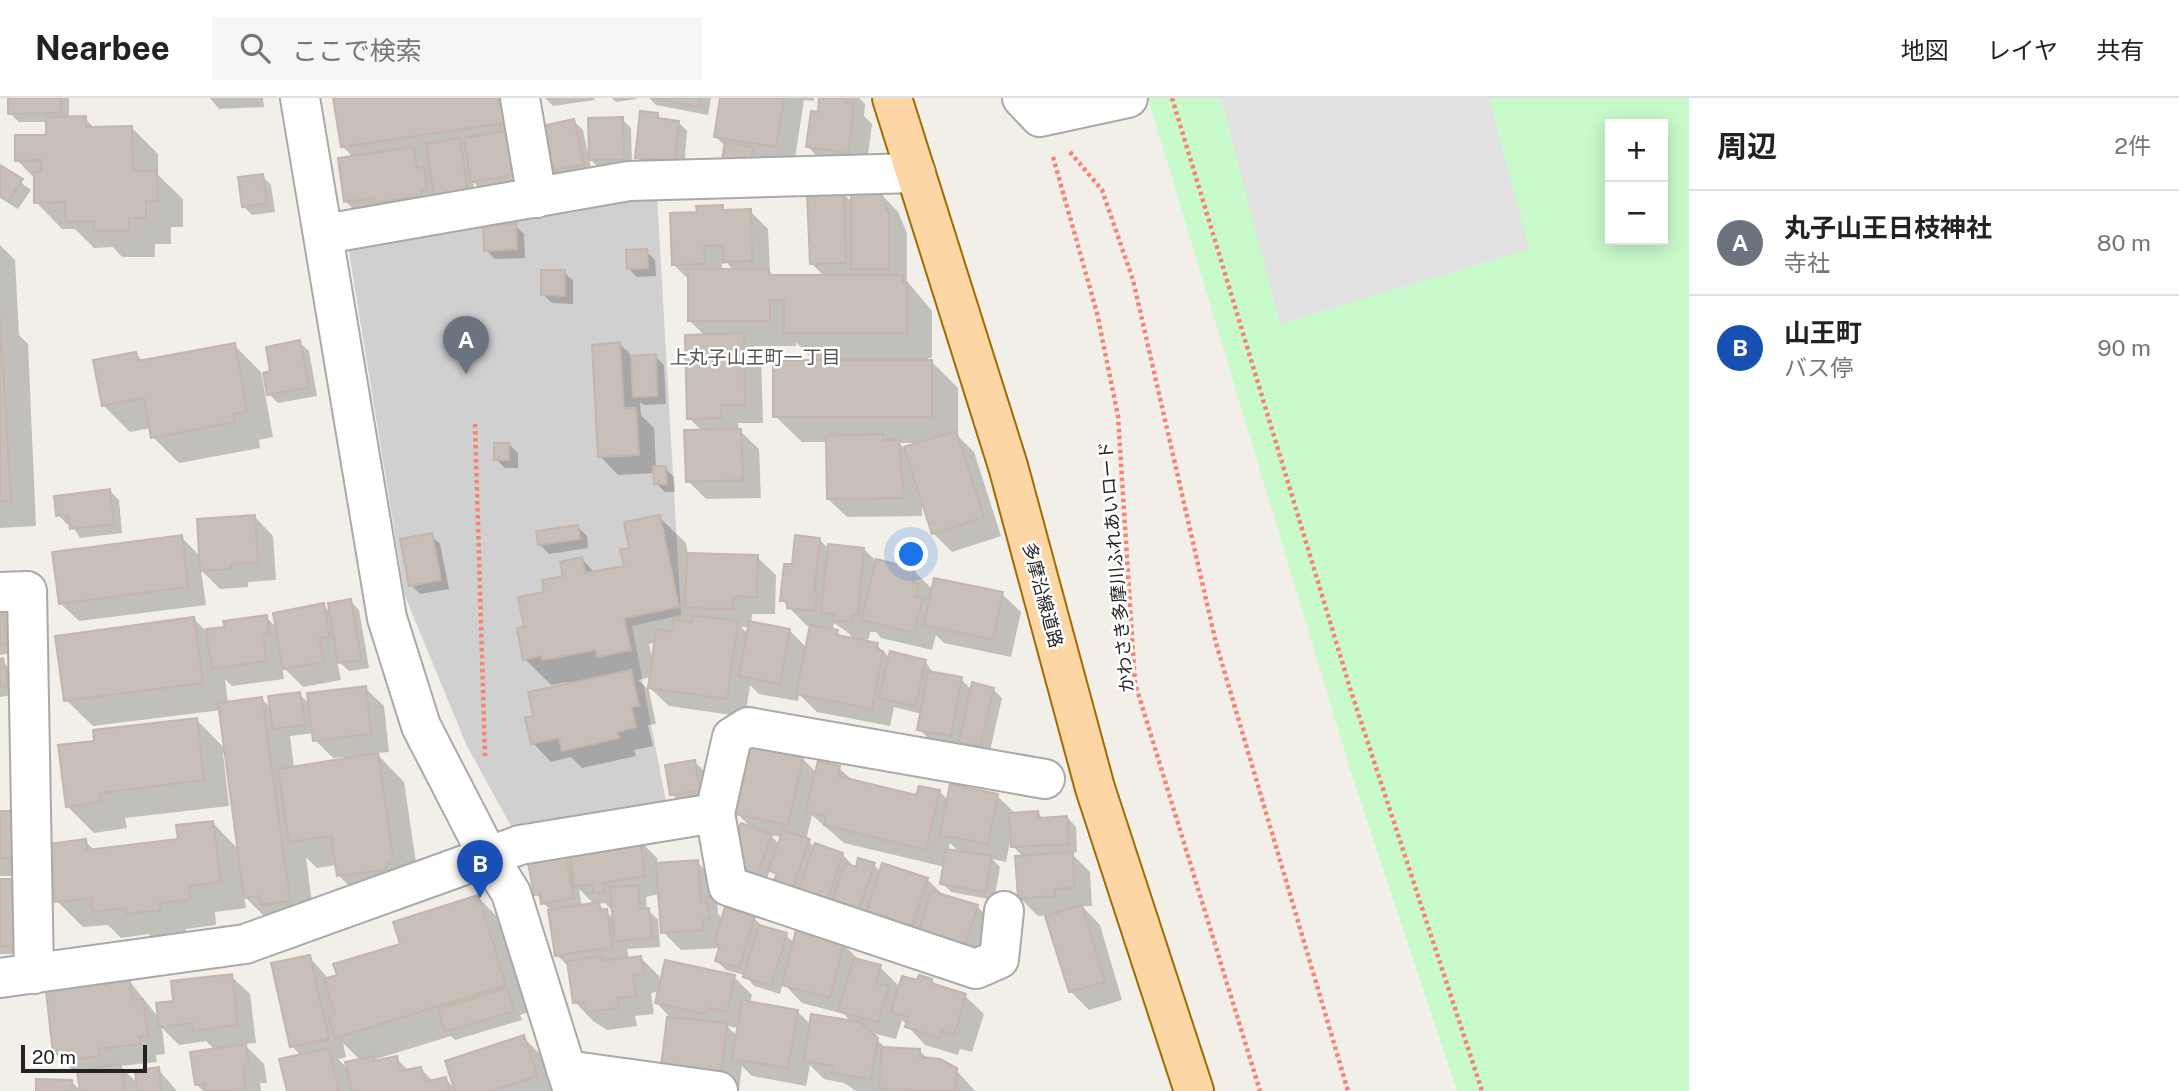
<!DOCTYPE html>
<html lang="ja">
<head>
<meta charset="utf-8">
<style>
	:root { --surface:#fff; --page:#f6f6f6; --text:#222; --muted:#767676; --line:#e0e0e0; --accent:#d40000 }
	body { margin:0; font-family:"Public Sans","Noto Sans JP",sans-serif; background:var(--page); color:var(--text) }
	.controls { position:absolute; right:21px; top:21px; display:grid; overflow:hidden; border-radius:0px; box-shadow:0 4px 18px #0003 }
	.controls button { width:63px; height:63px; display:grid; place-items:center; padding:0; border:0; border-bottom:2px solid var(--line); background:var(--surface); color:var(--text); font:35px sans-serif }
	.scale { position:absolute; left:21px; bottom:18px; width:126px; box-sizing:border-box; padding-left:7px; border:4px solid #222; border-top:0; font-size:19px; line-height:24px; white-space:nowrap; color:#222; -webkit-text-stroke:5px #fff; paint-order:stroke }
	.you { position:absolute; left:912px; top:457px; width:24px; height:24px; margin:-18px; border:5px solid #fff; border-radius:50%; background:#1a73e8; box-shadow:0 0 0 10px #1a73e833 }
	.badge { display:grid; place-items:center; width:46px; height:46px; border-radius:50%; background:var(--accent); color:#fff; font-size:23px; font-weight:700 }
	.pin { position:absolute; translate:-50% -58px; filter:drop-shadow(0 2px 4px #0008) }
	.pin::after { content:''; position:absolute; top:37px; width:24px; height:21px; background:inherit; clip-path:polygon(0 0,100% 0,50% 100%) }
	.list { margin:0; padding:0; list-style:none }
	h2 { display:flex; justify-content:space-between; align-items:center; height:91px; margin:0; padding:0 28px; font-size:30px }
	h2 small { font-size:23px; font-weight:400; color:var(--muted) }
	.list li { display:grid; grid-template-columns:46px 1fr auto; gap:21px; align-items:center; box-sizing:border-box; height:105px; padding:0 28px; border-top:2px solid var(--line) }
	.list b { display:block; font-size:26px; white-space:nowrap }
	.list p { margin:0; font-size:23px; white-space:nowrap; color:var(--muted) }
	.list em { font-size:23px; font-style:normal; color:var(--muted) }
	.icon { flex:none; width:38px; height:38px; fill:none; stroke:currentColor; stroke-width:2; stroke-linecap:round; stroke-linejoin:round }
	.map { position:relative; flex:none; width:1689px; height:993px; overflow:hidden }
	header { display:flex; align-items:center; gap:42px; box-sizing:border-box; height:98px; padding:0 35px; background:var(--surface); border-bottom:2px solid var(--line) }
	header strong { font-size:33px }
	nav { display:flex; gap:38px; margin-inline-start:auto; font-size:24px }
	.search { width:490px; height:63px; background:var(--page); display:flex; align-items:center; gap:18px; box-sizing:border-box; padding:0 24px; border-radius:0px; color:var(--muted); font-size:26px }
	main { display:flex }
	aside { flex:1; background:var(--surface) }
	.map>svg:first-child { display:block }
	.religious { fill:#d0d0d0 }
	.park { fill:#c8facc; fill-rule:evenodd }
	.parking { fill:#e2e2e2 }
	.shadow { fill:#0003; fill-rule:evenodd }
	.building { fill:#c7bfb8; stroke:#c4b6ab; stroke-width:2 }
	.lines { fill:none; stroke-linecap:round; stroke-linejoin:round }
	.minor-casing { stroke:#a9a9a9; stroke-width:42 }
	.major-casing { stroke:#a06b00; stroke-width:42 }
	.path { stroke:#fa8072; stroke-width:4.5; stroke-dasharray:3.5 3.5; stroke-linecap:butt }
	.minor { stroke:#fff; stroke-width:38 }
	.major { stroke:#fcd6a4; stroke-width:38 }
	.labels { text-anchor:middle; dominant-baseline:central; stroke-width:5; stroke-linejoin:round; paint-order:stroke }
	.street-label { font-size:18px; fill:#222; stroke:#fff }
	.neighbourhood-label { font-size:19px; fill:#555; stroke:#fff }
</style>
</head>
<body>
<header>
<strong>Nearbee</strong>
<div class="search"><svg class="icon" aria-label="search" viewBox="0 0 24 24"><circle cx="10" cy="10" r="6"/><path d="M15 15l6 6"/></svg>ここで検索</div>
<nav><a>地図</a><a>レイヤ</a><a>共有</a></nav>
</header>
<main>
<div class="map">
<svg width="1689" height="993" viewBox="0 0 1689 993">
	<rect width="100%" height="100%" fill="#f2efe9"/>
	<path class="religious" d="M657,97L681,517L632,528L667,709L517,739L466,646L405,498L347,142Z"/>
	<path class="park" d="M1148,0H1689V993H1457L1350,671ZM1610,26H1663V142H1610Z"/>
	<path class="parking" d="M1221,0H1489L1529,151L1280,226Z"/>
	<path class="shadow" d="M9,0H69V20H85L95,31L132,30L158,56V77L183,101V129H171V146H155V159H122L113,149L94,150L75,131H62L36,104L35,81L17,62L48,39L47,24H19L10,15Z
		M210,0H263L264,9L219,11Z
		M335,0H519L521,86L482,92L473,84L476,105L364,122L346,104L354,60L342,48Z
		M545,0H594L595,2L553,8Z
		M612,0H636V1L616,4Z
		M649,0H711L708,17L656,7Z
		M722,0H814V3L804,2L794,67L759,73L726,49L716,39Z
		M821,0H859L865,6L864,18L872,26L866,72L826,67L808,49Z
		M657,17L663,23L678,24L687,33L684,71L646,68L637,59Z
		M622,21L631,30L632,70L600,71L589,60L592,75L557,82L547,73L574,23L583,32L589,60Z
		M0,69L31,92L18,111L0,100Z
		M262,78L271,87L275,114L252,117L243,108Z
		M880,95L898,114L907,135V183L932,213V260H928L958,290V338L974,354L1001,438L952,454L933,435L922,399V418L847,419L828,401L827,344H802L775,318L815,264L796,244V248H754L761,256L763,325H738L739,332L759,351L761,400L706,401L688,383L702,333L689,320L705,238L689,222V182L674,167L699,115L722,109L727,114L750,113L768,131L770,174L774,178H824L811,165L844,96L853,105ZM727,165L734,173H722V166ZM899,345H922L905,351Z
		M515,127L524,136L525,160L495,161L486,152Z
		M0,147L15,162L19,237L28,246L36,428L0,430Z
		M646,153L655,162L656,178L637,179L628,170Z
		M564,174L573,183V206L552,205L543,196Z
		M299,244L309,253L317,298L278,305L269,296L272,275Z
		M620,246L633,259L655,258L664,267L666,306L644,307L640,304L641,317L654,330L656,370H665L674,379L675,394H665L656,385L655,375L618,377L600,358Z
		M234,247L261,274L273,339L259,342L260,350L179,365L153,339L151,330L130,334L103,307L136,256L144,264Z
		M509,346L518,355V370H505L496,361Z
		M110,393L119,402L122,435L80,440L71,426H67L58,417Z
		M255,419L273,438L276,482L248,484V489L220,491L201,472L206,507L79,523L60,505L181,439L201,459Z
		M659,419L686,445L688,457L757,459L776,477L775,516H752L751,525L789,532L807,550L812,528H807L782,502L793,468L819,441L829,451H864L876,463L914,473L933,492L1002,496L1021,514L1011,559L944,545L936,537L932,552L881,540L876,534H870L869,541L857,543L877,547L890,560L925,563L934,576L961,581L972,592L993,591L1002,600L989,657L937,649L919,631L922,616L894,609L890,628L817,614L799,596L798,603L759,596L750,587L745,619L669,608L650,590L651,579L638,582L649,592L656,626L648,627L653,648L634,652L636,658L582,670L571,659L551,664L533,645L535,619L569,587L566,584L551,587L525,561L526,530L546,496L582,461L595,475L626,469L631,451ZM834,525L846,533L856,543L844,540L833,533ZM741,529H750L748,536ZM656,544L653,564L649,546Z
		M578,429L587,438L588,450L549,456L540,447Z
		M431,437L440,446L449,491L420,496L411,487Z
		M350,503L359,512L369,570L349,573L337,562L341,582L303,589L282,568L284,581L232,588L225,581L228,605L262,601L272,611L299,596L311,607L365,590L384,608L389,654L376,655L404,684L419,785L365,803L338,777L337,767L317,770L306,759L315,829L272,826L244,798L246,810L215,814L216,827L186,831V838L154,842L149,836L121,840L108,827L83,829L57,803L85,743L95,753L180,742L212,724L239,752L227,655H223L229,708L125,720L127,730L94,735L67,708L96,644L196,621L226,652L221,612L93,628L66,602L194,521L209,536L266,519L277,530L323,507L332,515ZM314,635L315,642L333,660L345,659V662L294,670L290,638Z
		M0,506L8,514L16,554L0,557Z
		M0,562L11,571L16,596L0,599Z
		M802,660L817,675L839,670L853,683L918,699L920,690L940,694L949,703L997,698L1016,716L1038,715L1043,721L1067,719L1076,729L1077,754L1071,755L1090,774L1092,808H1082L1100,827L1122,902L1089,912L1070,893L1047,817L1038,818L1019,799L1023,759L1013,748L1011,738L1006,764L992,761L1000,769L994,802L951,794L942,785L945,769L844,745L812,717L806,742L815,749L842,756L851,765L850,769L857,771L874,767L881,774L927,781L944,798L977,808L995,827L982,867L887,831L870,814L868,819L809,803L770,772L764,789L749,783L752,731L737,715ZM770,737L782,739L779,746ZM950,745L960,755L948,753Z
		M695,664L704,673L708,700L681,706L672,696Z
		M0,715L31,778H0Z
		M639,742L657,760L658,767L697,764L716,782L718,816L723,821L754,820L764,830L786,837L795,846H843L860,863L880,869L900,889L932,882L938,889L965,898L984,916L972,954L960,951L958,957L925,947L902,922L896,941L868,934L887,951L920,953L928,961L956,972L975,993H856L844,985L824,981L810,967L806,988L752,978L742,968L739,993H735L657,905L660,893L651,895L654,916L635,918L637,928L607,932L593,923L575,904L570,870L557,857L550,812L536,796L565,754L572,761ZM579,791L595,807L582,809ZM660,796L663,834L681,852L721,850L717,863L726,872L745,877L754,888L780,896L783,885L802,905L844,916L852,925L811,927L797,913L750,905L752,897L734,879L660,889L659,878L640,859L629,861L627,851L660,849L658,821L647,812L646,799ZM605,805L613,813L614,821L598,806ZM727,928L739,930L737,938Z
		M0,783L23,856H0Z
		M478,799L504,826L531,913L520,917L522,922L455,942L451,938L373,962L374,965L396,960L409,973L421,971L434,984L446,981L456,992L523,939L542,958L553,993H288L301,958L292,948L309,859L329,881L402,847ZM343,945L360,962L349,972L338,961L346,959Z
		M231,878L250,896L256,945L244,946L264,966L267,985H260L261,993H203L196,986L215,952L206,943L179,947L162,930L165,956L156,957L157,964L120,968L138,986L158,971L177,993H82L79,973H73L55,955L130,884L159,920L175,905Z
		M71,983L81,993H38Z"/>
	<path class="building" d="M8,0H61V15L8,16Z
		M333,0H500L504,25L341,49Z
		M652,0H701L699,9Z
		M720,0H784L776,49L714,39Z
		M819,0H846L845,4L854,6L848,55L806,49L811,13L818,14Z
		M640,13L658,15V20L679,23L675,63L635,60Z
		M86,18V29L132,28L133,73H157L158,103H146V120H129V133H94V123L66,124L65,104L34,105V74H41V62L15,63V37H46V19Z
		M623,19L624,62H589L588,20Z
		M574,21L584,66L546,74L537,29Z
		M506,33L513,77L471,84L464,40Z
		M460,40L468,97L435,102L426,46Z
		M725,44L753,49L751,65L722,61Z
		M414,49L417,70L424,69L427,92L421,93L422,98L374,105V100L344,104L338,60Z
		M0,67L23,81L8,103L0,98Z
		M263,76L267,105L242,109L238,79Z
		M851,93H880L889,116V171H851Z
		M844,94L846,165L810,166L807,95Z
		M723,107V112L751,111L752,163L723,164V147L704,148L705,166L672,167L670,115L697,114L696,108Z
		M516,125L517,151L484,153L483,128Z
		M647,151L648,170L627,171L626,152Z
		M688,171H769V177H903V185H907V235H784V202H770V223H688Z
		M541,172H565V198L541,197Z
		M0,218L11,403H0Z
		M744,235L745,307H721V320L687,321L685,237Z
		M300,242L309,289L267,297L263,275L270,273L266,249Z
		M620,244L624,310H636L639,357L598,359L592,247Z
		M235,245L247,313L233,316L235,324L151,340L144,300L102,308L93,262L136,254L138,263Z
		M656,256L657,298L633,299L631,258Z
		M773,262H932V319H773Z
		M741,331L743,382L686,384L684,332Z
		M956,333L984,419L932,436L904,349Z
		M883,336V342H899L904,400L827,401L826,338Z
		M494,345H509V362H494Z
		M653,368H666L667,386H654Z
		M110,391L114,426L70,431L68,417L56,418L54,398Z
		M255,417L258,464L230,466L231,471L200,473L197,421Z
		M660,417L679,509L624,520L631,552L597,559L596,552L542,562L541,558L523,562L517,530L524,529L518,499L544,494L542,482L563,478L560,464L582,459L585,475L624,468L620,451L629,450L624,424Z
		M578,427L580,441L538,447L536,433Z
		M432,435L441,482L409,488L400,441Z
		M182,437L188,489L59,506L52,454Z
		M795,437L820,440L814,494H818L815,513L787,510V503H780L784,466H792Z
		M828,446L864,450L858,517H852L851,524L833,522L834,516L821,515Z
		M687,455L758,457L757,499L734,498L733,511L685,510Z
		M876,461L915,471L912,485L919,486L915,499L923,500L914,535L861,522Z
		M934,480L1003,494L993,542L924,527Z
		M351,501L361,562L338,565L328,505Z
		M324,505L330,539L319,541L324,564L283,571L273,515Z
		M0,507L8,545L0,547Z
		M267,517L269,536H263L266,563L212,571L206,531L225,529L223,523Z
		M693,517L738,523L727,601L648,590L656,531L672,534L673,522L692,524Z
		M194,519L203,585L64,603L55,538Z
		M749,523L790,531L780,586L739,578Z
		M810,527L838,532L837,537L878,545L876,552L883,553L872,611L796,596Z
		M890,553L926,562L915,608L879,600Z
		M3,560L8,587L0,589V561Z
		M631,572L639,608L631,609L636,629L617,634L619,640L562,653L559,640L531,646L525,619L533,618L528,594Z
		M928,573L962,579L951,638L917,632Z
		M972,584L994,590L980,649L959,644Z
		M366,588L371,636L313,643L307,595Z
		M300,594L305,627L273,631L268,598Z
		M262,599L290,803L261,807L260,798L244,800L218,605Z
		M197,620L204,682L100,695L101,704L66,709L58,647L94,643L93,632Z
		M750,647L803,659L788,727L735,716Z
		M378,655L393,758L385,772L337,778L331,738L289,744L278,671Z
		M695,662L700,692L670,697L665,667Z
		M818,663L840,668L838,678L916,697L919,688L940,692L926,752L824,727L826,718L805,713Z
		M950,686L998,696L988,746L940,737Z
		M0,713H12L13,760H0Z
		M1038,713L1039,720L1067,718L1069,746L1011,749L1009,715Z
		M213,723L221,784L189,788L190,801L160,805V812L126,816V810L93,814L91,800L55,804L48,746L86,741L87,752L178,741L176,727Z
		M741,725L772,737L755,781L738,774L732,747Z
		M783,732L810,741L792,791L773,784L777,776L768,772Z
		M640,740L645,778L603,785L604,794L593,795L592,786L574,789L569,751Z
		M815,745L843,755L827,804L798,794Z
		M946,751L992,758L985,794L940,786Z
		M565,752L574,800L541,806L540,796L534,797L527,759Z
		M1073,754L1074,790L1054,791L1055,798L1018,800L1015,758Z
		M858,760L875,765L859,811L832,802L845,765L856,769Z
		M698,762L701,804H708L709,821L703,822V832L661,835L656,765Z
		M882,765L928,780L912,828L867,813Z
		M0,781H14L15,848H0Z
		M638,787L640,811L649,810L652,840L614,843L610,789Z
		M931,793L978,807L964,850L918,836Z
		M478,797L506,887L335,940L329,919L335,917L324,881L337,877L333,866L400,846L393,824Z
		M599,804L600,812L607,811L612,849L555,858L548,812Z
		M1082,807L1105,884L1069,894L1045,818Z
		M725,809L755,818L739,870L715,863L720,847L714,846Z
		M759,827L787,835L771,888L743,879Z
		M796,832L844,844L830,900L782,887Z
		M310,857L329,941L290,949L271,865Z
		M601,858L602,863L641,858L644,875L633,877L636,898L617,900L619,910L586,914L585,904L573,905L567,863Z
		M854,860L881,867L876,885L889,888L878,924L838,913Z
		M665,862L735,877L727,914L707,910L705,916L655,905Z
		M232,876L238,927L193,933L192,925L159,929L156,905L173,903L171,883Z
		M919,877L932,881L931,885L966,896L954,937L942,933L940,940L905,929L908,919L891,914L902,878L917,882Z
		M130,882L132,902L143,901L148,938L139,939L140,946L98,951L99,958L72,962L71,954L53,956L46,893Z
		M507,890L514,913L445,934L438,911Z
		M742,902L798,912L788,970L732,961Z
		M811,916L860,924L878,940L871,981L832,975L833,968L804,963Z
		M667,919L727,925L721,976L661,969Z
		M524,937L537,978L491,993H455L445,963Z
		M246,946L249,967L243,968L246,991L206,993L205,986L195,987L190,954Z
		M882,949L920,951V959L940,961L957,970L955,993L879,991Z
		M329,950L339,993H287L279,961Z
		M374,958V963L397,958L400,973L421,969L425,984L446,979L449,993H352L345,964Z
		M120,966L125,993H80L77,973Z
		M159,969L161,993H137L135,972Z
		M36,981L72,982V993H36Z"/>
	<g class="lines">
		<defs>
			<path id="minor" d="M300,0L387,520L421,628L488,758L511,795L573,993
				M520,0L537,100
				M1022,0L1040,19L1128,0
				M325,136L629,83L916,75
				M0,494L27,493L34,876
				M1004,813L999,861L976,871L728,788L715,715L732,639L748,629L1045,681
				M0,880L245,846L520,747L715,715
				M566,972L718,993"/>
			<path id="major" d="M892,0L1008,368L1095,690L1194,993"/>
		</defs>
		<use href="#minor" class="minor-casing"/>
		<use href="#major" class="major-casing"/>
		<path class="path" d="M1172,0L1350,590L1482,993
			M1070,54L1102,92L1133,182L1216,545L1348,993
			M1053,59L1097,215L1118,318L1135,585L1260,993
			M475,326L485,658"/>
		<use href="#minor" class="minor"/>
		<use href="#major" class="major"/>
	</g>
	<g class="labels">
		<g class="street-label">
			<text transform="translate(1116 469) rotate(-95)">かわさき多摩川ふれあいロード</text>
			<text transform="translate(1043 497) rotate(75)">多摩沿線道路</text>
		</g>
		<g class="neighbourhood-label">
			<text x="755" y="259">上丸子山王町一丁目</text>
		</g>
	</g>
</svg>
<div class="controls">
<button>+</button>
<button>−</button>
</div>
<div class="scale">20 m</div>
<div class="you"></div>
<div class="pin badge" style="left:466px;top:276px;background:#6b7280">A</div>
<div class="pin badge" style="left:480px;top:800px;background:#1a4fb4">B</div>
</div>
<aside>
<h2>周辺<small>2件</small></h2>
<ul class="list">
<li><span class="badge" style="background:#6b7280">A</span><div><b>丸子山王日枝神社</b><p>寺社</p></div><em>80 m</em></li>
<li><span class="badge" style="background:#1a4fb4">B</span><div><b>山王町</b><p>バス停</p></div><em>90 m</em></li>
</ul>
</aside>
</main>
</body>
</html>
